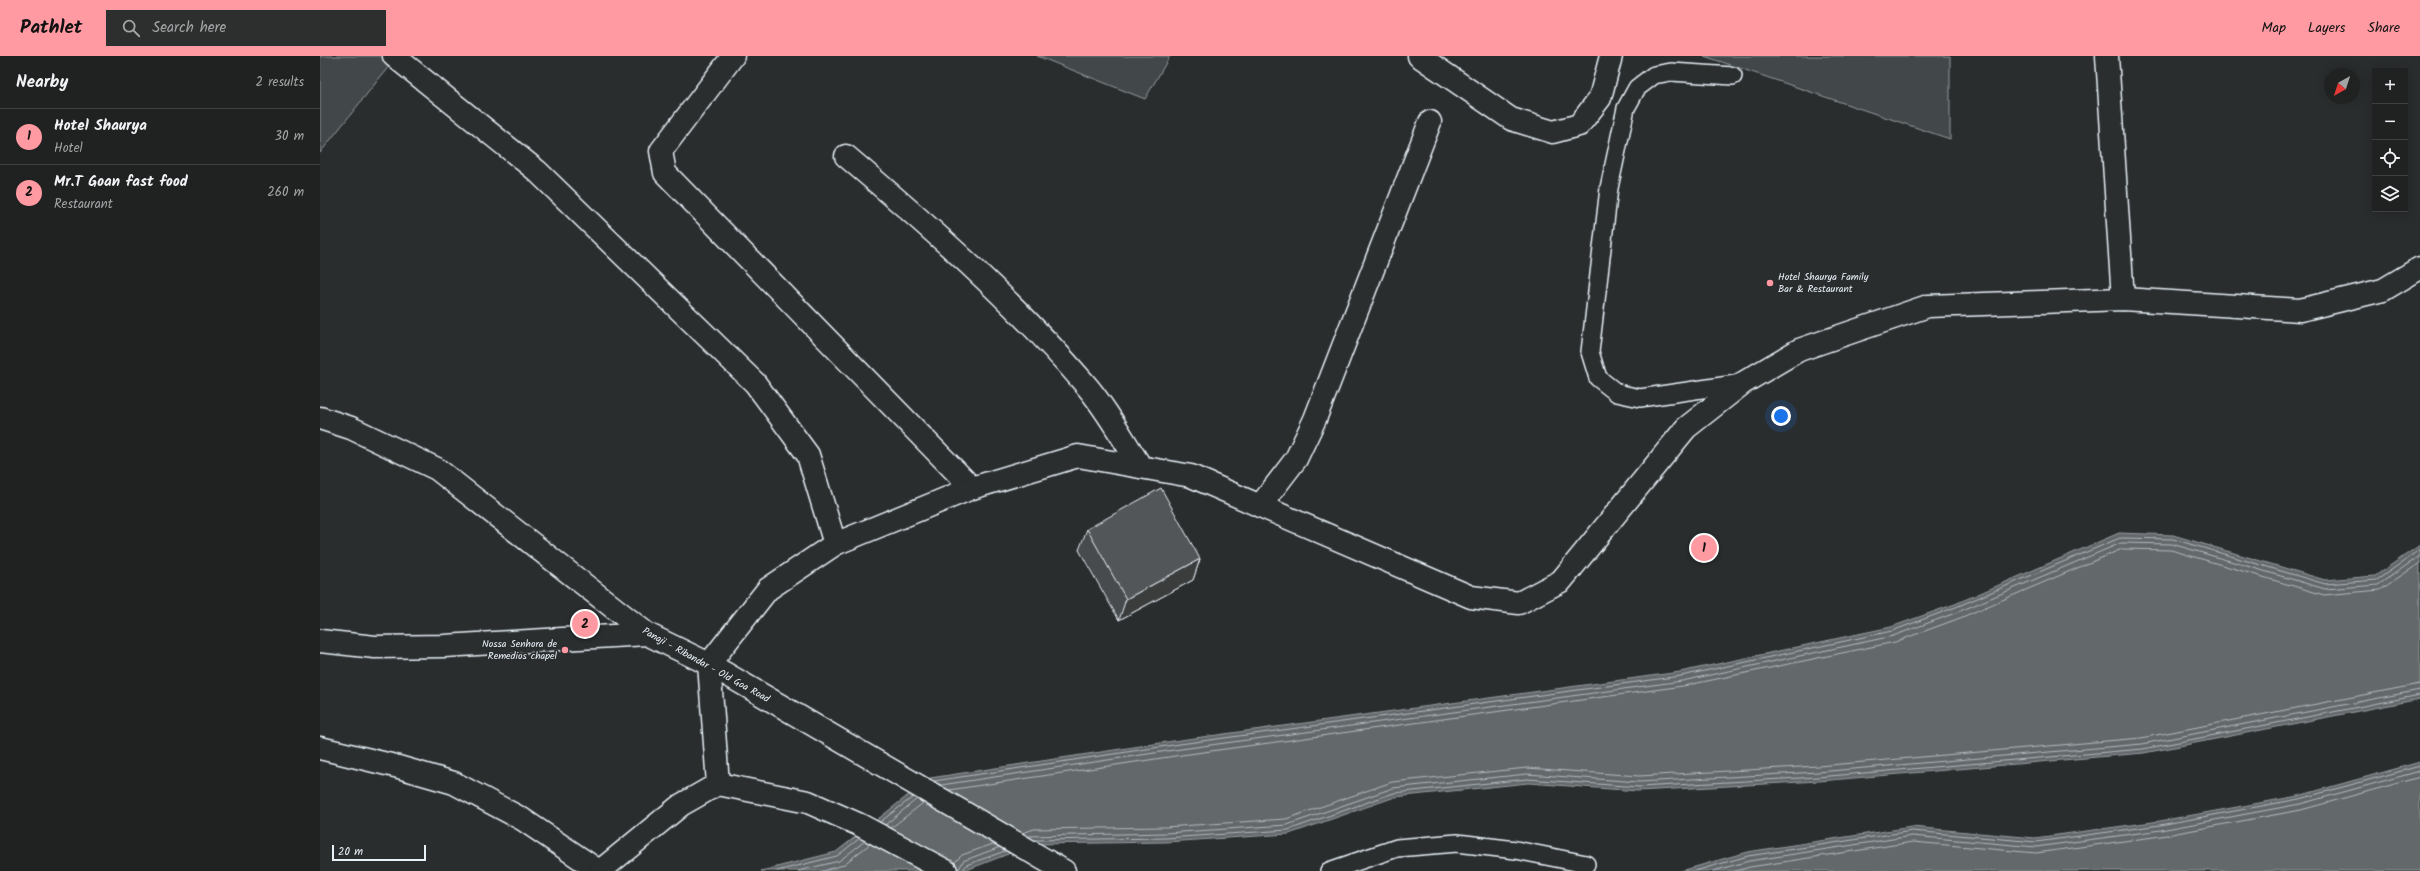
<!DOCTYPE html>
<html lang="en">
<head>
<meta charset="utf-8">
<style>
	:root { --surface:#202222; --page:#2d2f2f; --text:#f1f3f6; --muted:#a2a4a5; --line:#3d3f40; --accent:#ff9aa2 }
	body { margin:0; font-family:Kalam,sans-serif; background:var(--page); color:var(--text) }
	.controls { position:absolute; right:12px; top:12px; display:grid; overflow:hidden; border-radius:0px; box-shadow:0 2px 10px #0003 }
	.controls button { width:36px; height:36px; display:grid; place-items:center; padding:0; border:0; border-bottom:1px solid var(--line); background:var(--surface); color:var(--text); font:20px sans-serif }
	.compass { position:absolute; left:2004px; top:12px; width:36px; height:36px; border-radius:50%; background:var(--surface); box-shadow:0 2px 10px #0003; rotate:219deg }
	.scale { position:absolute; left:12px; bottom:10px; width:94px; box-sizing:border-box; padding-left:4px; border:2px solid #e8f1f8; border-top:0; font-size:11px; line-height:14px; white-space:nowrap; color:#e8f1f8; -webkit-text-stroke:3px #2a2d2e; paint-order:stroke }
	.you { position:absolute; left:1461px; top:360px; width:14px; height:14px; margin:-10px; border:3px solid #fff; border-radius:50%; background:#1a73e8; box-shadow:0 0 0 6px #1a73e833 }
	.badge { display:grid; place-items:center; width:26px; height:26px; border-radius:50%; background:var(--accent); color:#111; font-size:13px; font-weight:700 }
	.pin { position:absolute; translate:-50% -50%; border:2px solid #fff; box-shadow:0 1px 4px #0006 }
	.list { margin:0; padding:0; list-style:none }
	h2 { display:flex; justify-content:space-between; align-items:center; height:52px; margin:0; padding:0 16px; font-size:17px }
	h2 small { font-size:13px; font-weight:400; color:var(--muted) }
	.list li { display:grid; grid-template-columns:26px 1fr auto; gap:12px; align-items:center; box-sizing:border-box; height:56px; padding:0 16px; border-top:1px solid var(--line) }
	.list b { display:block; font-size:15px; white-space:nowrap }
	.list p { margin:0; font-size:13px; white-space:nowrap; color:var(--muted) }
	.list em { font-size:13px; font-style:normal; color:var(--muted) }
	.icon { flex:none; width:22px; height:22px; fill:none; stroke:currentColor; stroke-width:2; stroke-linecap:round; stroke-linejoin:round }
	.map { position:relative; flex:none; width:2100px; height:815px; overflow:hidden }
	header { display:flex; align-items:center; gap:24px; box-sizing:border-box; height:56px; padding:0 20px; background:var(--accent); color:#111 }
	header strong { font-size:19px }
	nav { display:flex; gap:22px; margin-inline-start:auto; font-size:14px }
	.search { width:280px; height:36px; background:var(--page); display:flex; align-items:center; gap:10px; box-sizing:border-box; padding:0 14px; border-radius:0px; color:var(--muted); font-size:15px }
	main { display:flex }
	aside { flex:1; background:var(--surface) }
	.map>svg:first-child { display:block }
	.green { fill:#424648; stroke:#959ca0 }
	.water { fill:#63686b; stroke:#989fa3 }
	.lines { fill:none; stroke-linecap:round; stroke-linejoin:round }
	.shore { stroke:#b3bac0; stroke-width:1 }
	.lane-casing { stroke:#e8f1f8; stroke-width:20 }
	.street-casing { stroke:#e8f1f8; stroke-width:25 }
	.secondary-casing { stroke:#e8f1f8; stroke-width:25 }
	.primary-casing { stroke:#e8f1f8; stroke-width:25 }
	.lane { stroke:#2a2d2e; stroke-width:17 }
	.street { stroke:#2a2d2e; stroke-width:22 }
	.secondary { stroke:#2a2d2e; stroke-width:22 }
	.primary { stroke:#2a2d2e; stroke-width:22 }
	.wall { fill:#474b4d; stroke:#e8f1f8 }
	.shaded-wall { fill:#3a3d3e; stroke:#e8f1f8 }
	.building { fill:#535759; stroke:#e8f1f8 }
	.poi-dot { fill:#ff9aa2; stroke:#2a2d2e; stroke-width:1.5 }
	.labels { text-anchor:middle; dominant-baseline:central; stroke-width:3.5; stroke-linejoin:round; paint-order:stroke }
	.poi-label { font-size:10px; fill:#e8f1f8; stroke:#2a2d2e; text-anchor:start }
	.street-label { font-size:10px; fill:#e8f1f8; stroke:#2a2d2e }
</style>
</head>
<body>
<header>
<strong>Pathlet</strong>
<div class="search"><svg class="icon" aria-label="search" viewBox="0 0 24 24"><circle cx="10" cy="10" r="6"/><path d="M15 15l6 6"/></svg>Search here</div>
<nav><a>Map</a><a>Layers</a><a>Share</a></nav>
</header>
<main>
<aside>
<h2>Nearby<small>2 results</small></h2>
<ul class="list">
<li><span class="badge">1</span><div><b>Hotel Shaurya</b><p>Hotel</p></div><em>30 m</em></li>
<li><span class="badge">2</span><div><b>Mr.T Goan fast food</b><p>Restaurant</p></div><em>260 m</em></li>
</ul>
</aside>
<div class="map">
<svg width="2100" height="815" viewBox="0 0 2100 815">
	<rect width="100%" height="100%" fill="#2a2d2e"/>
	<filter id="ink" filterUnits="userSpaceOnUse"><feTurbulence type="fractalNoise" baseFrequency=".025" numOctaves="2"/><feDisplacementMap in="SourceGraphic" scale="8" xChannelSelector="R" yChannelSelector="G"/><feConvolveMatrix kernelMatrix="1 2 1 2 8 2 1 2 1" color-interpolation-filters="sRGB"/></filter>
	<g filter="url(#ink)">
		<path class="green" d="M0,0H77L0,97Z
			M717,0H850L825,43Z
			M1384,0H1630V83Z"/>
		<path class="water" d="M1799,477L1853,479L2005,524L2055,520L2100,489V643L1824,697L1499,725L1318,735L1208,727L1075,741L969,778L846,786L714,788L644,815H441L516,796L610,722L860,684L1360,616L1571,571L1635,548Z
			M2100,706V815H1361L1427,796L1592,771L1715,782L1840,765L1978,740Z"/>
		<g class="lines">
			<path class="shore" d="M614,725L860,688L1361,620L1572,575L1636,551L1800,482L1853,483L2005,528L2057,524L2100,494
				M621,729L861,693L1362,625L1573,580L1638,556L1801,487L1852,488L2005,533L2058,529L2100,500
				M629,734L862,699L1363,630L1575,586L1640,562L1802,493L1851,494L2004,539L2060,534L2100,507
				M560,766L593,741
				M565,769L597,743
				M571,772L603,747
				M702,777L714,773L845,771L966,763L1072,726L1207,712L1319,720L1498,710L1821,682L2100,628
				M709,780L846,777L967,769L1073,732L1207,718L1319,726L1498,716L1822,688L2100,634
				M715,784L846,782L968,774L1074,737L1207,723L1319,731L1498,721L1823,693L2100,639
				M634,807L642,799L673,788
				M457,815L517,800L540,782
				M478,815L519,805L545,785
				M503,815L523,809L550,788
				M638,815L643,805L680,791
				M643,815L646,809L685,795
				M1375,815L1428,800L1592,775L1716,786L1840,769L1979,743L2100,710
				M1393,815L1429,805L1592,780L1716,791L1841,774L1980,748L2100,715
				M1415,815L1430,811L1593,786L1716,797L1841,780L1981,754L2100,721"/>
			<defs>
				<path id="lane" d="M1413,20L1351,16L1334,19L1317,32L1306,52L1289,132L1270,296L1278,322L1297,337L1320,342L1423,327
					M1009,815L1077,792L1137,787L1196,794L1266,808"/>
				<path id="street" d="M74,0L217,115L435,327L488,399L515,488
					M413,0L341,95L345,117L652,432
					M1099,0L1191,63L1233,76L1259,69L1280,42L1291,0
					M1787,0L1803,243
					M526,100C610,171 693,244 765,328C787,353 803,384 821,411
					M940,450L976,403L995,363L1110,66
					M0,585L55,591L124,590L327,578
					M0,692L75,710L134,727L202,763L279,815"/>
				<path id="secondary" d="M398,728L389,608L448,533L515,488L652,432L758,400L871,420L1151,541L1199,547L1241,525L1366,372L1423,327L1479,294L1608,250L1803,243L1980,254L2063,234L2100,212"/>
				<path id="primary" d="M0,362L31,372L117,413L327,578L389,608L744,815
					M280,815L361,749L398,728L488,746L540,769L626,815"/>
			</defs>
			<use href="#lane" class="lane-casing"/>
			<use href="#street" class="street-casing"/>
			<use href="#secondary" class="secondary-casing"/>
			<use href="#primary" class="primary-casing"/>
			<use href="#lane" class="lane"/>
			<use href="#street" class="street"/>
			<use href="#secondary" class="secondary"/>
			<use href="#primary" class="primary"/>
		</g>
		<path class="wall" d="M767,473L880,503L873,524L799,564L759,494Z"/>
		<path class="shaded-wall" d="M880,503L873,524L799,564L806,543Z"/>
		<path class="building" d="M841,432L880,503L806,543L767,473Z"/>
	</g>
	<g class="poi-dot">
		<circle cx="1450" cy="227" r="4"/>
		<circle cx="245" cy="594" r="4"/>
	</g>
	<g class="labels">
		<g class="poi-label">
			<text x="1458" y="221">Hotel Shaurya Family<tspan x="1458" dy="12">Bar &amp; Restaurant</tspan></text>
			<text x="237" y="588" text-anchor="end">Nossa Senhora de<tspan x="237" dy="12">Remedios chapel</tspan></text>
		</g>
		<g class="street-label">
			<text transform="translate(386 609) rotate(29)">Panaji - Ribandar - Old Goa Road</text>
		</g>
	</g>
</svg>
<div class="controls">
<button>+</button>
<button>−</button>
<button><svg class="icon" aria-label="locate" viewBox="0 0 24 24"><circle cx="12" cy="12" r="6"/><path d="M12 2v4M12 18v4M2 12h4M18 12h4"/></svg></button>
<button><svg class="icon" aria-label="layers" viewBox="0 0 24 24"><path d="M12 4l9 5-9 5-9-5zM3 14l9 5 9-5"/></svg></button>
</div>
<svg class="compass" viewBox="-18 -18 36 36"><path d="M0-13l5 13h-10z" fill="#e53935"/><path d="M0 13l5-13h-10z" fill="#a2a4a5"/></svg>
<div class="scale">20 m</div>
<div class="you"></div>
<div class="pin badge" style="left:1384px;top:492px">1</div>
<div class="pin badge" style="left:265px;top:568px">2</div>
</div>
</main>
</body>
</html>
